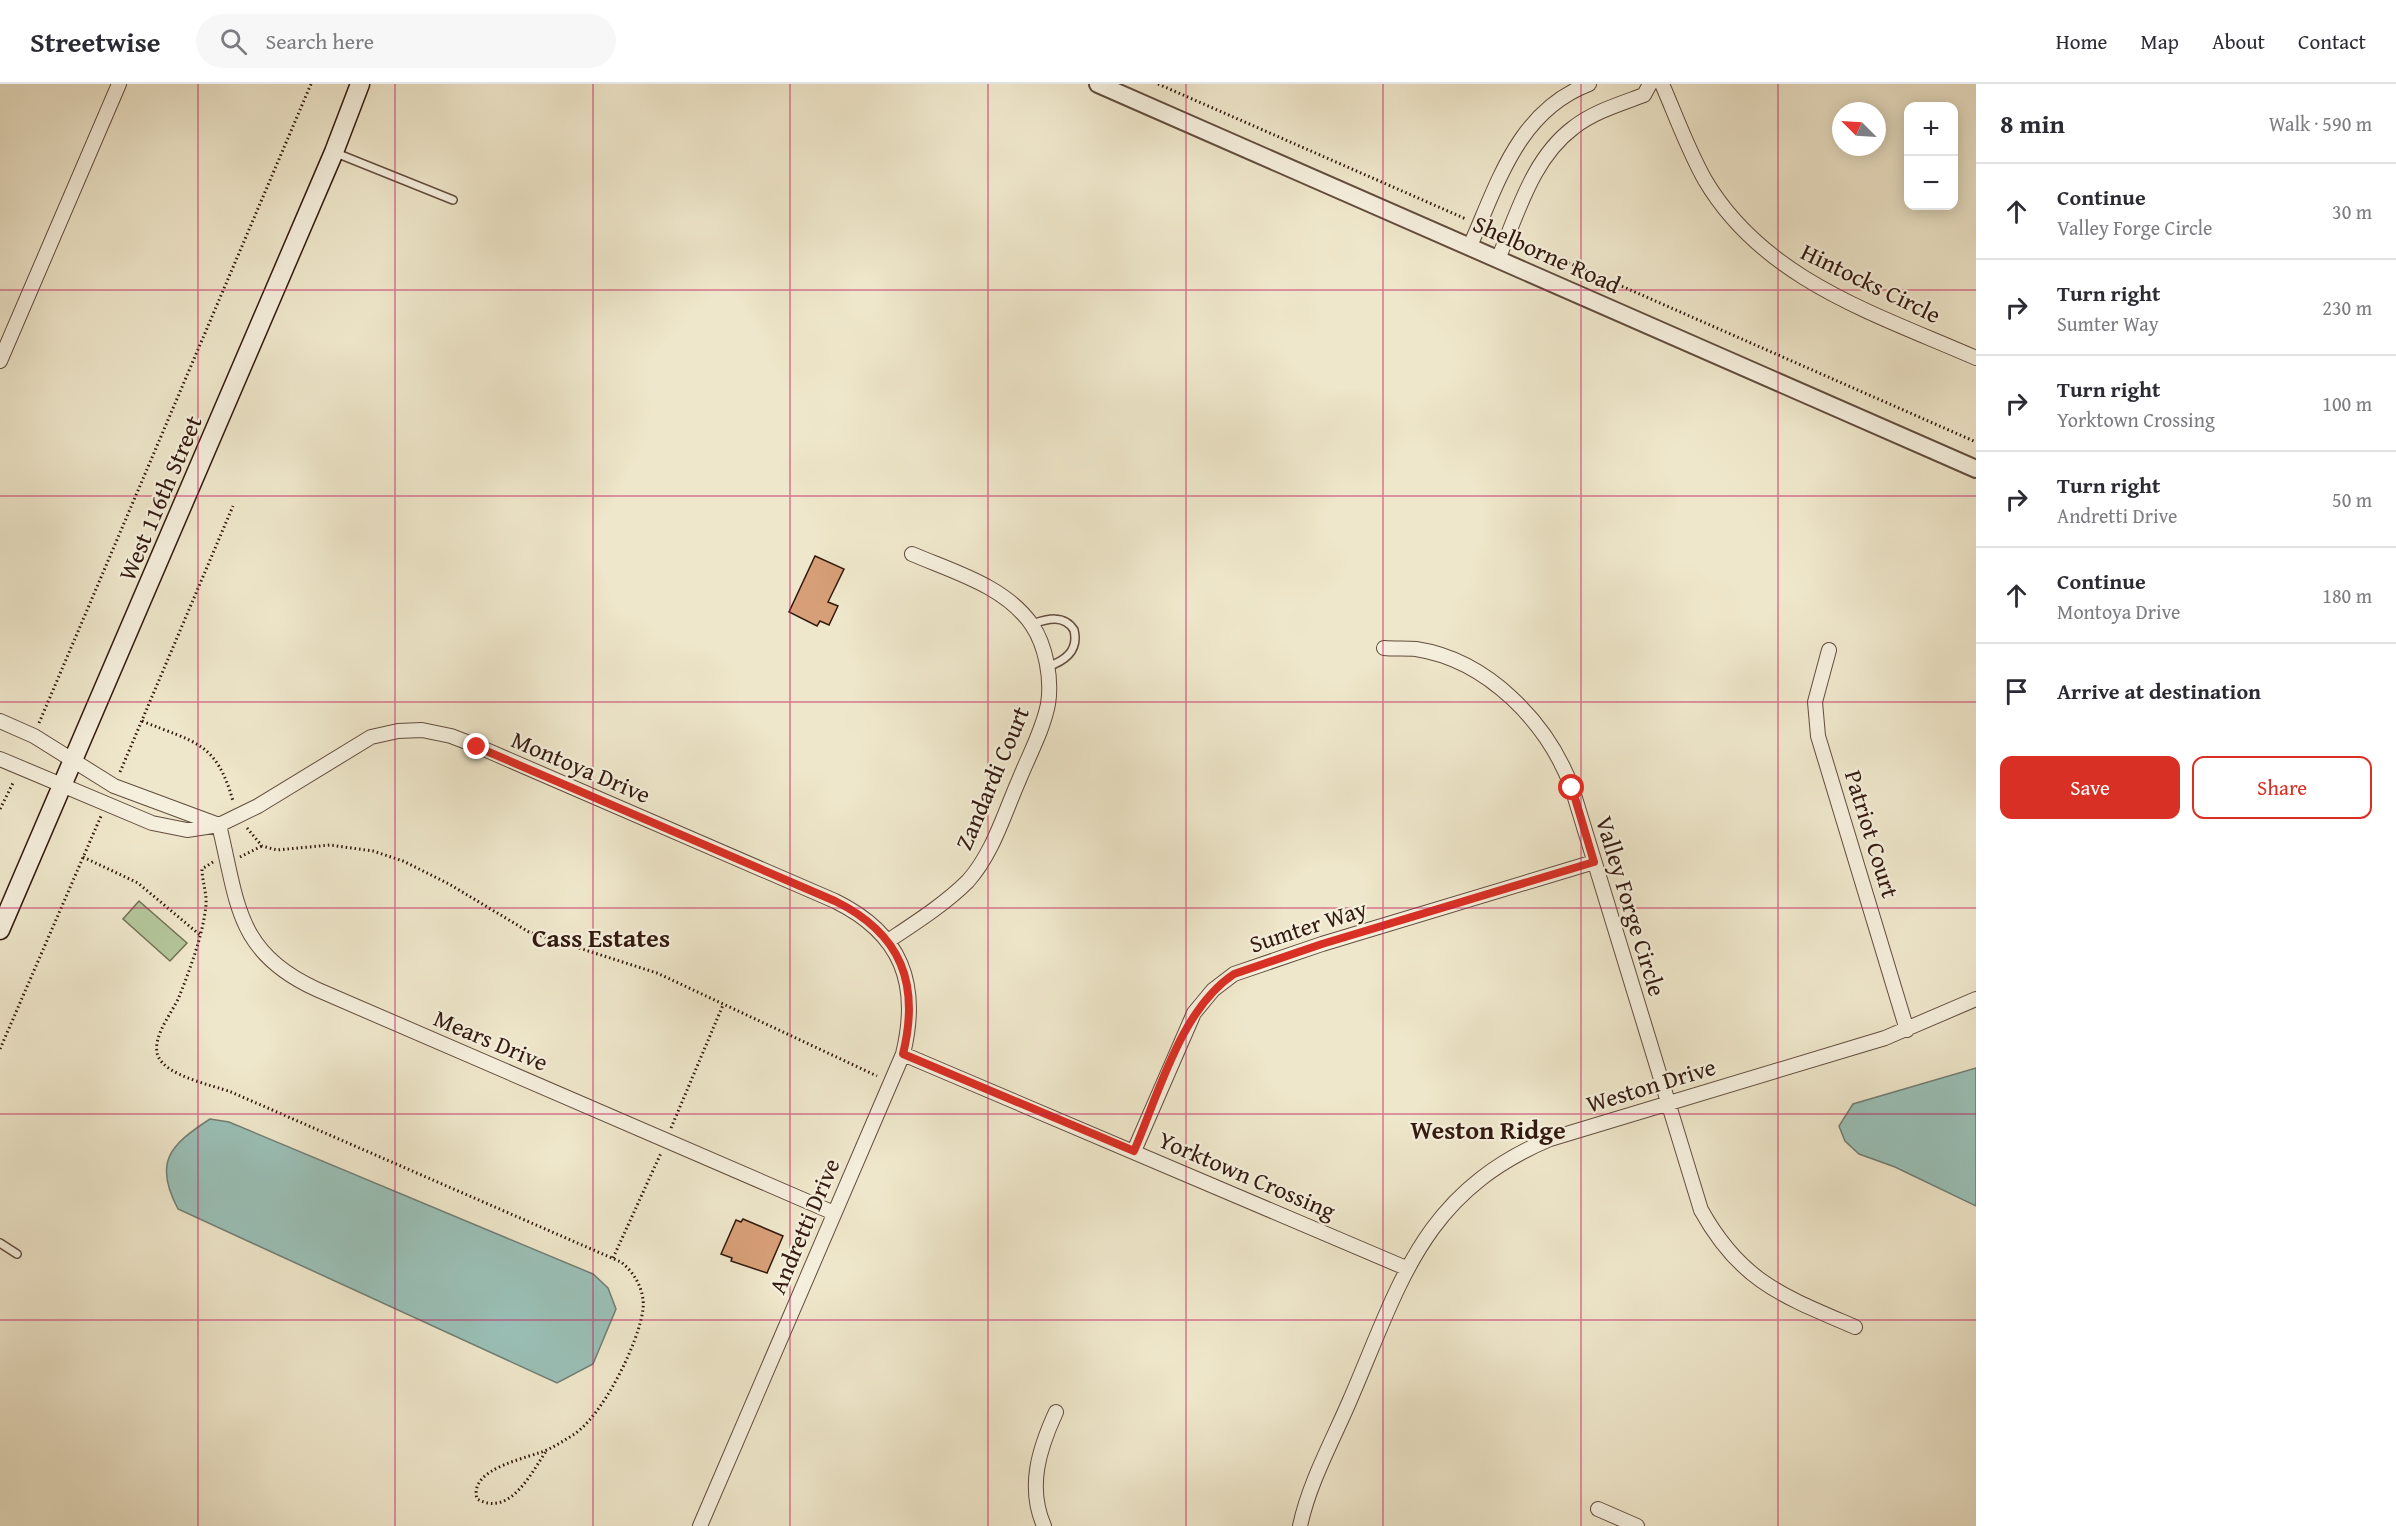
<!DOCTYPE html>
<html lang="en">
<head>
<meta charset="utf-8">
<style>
	:root { --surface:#fff; --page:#f7f7f7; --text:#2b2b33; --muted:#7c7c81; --line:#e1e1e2; --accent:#d93025 }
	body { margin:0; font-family:"Gentium Book Plus",serif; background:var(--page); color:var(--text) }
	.controls { position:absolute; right:18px; top:18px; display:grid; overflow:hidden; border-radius:12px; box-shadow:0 3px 15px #0003 }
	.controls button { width:54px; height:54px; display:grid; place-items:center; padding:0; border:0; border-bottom:2px solid var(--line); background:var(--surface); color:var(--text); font:30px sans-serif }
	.compass { position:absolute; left:1832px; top:18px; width:54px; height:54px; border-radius:50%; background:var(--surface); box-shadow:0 3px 15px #0003; rotate:294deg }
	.stop { position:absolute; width:18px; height:18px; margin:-14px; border:4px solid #d93025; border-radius:50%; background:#fff }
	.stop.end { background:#d93025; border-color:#fff; box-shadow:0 2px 6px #0008 }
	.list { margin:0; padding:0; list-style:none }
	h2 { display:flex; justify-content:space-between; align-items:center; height:78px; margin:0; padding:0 24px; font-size:26px }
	h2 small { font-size:20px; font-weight:400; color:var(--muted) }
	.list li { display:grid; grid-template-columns:39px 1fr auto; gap:18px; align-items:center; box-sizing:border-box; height:96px; padding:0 24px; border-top:2px solid var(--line) }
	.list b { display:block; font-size:22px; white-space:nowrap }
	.list p { margin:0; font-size:20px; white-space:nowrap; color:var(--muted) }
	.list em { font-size:20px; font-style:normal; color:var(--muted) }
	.actions { display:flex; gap:12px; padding:18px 24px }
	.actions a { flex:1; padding:14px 0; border:2px solid var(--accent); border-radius:12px; text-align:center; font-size:21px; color:var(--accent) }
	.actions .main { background:var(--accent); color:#fff }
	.icon { flex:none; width:33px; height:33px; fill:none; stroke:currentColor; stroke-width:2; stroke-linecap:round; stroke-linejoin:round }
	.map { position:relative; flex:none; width:1976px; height:1442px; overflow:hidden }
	header { display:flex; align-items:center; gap:36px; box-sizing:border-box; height:84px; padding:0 30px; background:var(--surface); border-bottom:2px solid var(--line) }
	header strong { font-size:28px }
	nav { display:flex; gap:33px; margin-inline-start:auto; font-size:21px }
	.search { width:420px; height:54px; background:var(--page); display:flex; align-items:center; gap:15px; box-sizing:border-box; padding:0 21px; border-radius:33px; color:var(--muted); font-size:22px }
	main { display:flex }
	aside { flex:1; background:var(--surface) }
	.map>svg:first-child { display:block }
	.green { fill:#b4c79b; stroke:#747055; stroke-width:1.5 }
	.water { fill:#9ac0b7; stroke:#717e74; stroke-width:1.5 }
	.building { fill:#d79f77; stroke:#331a0f; stroke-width:1.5 }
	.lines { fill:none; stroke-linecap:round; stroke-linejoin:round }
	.service-casing { stroke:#624d3e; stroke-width:10 }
	.minor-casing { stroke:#624d3e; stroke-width:16 }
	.tertiary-casing { stroke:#624d3e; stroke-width:20 }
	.secondary-casing { stroke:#331a0f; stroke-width:21 }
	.path { stroke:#331a0f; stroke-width:3; stroke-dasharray:1.5 3; stroke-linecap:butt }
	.service { stroke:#f5efdd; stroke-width:7 }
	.minor { stroke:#f5efdd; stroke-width:14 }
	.tertiary { stroke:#f5efdd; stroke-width:16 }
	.secondary { stroke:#f5efdd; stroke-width:18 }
	.route { stroke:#d93025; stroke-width:8 }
	.grid { fill:none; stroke:#c2185b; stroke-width:1.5; stroke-opacity:0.55 }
	.labels { text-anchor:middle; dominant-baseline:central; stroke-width:4.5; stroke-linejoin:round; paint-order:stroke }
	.street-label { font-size:24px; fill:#331a0f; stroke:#f5efdd }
	.neighbourhood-label { font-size:26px; font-weight:bold; fill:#331a0f; stroke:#f5efdd }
</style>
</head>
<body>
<header>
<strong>Streetwise</strong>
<div class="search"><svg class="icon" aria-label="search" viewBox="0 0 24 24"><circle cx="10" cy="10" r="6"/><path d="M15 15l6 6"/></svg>Search here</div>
<nav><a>Home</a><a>Map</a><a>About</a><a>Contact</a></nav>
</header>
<main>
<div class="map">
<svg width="1976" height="1442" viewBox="0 0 1976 1442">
	<rect width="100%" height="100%" fill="#efe7cb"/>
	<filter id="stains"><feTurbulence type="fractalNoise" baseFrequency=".00333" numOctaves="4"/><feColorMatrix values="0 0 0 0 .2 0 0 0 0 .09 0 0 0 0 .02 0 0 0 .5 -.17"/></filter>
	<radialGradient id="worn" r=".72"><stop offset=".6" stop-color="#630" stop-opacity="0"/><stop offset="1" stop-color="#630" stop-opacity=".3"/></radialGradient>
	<path class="green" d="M139,817L187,859L170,877L123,835Z"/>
	<path class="water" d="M1976,984V1122L1895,1083L1859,1070L1845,1057L1839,1042L1853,1020Z
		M210,1035L229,1038L593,1190L608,1204L616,1225L593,1280L557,1299L178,1125C153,1078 170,1061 210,1035Z"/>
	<path class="building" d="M815,472L844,485L828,518L838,522L829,541L820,537L817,542L789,528Z
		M743,1135L783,1152L767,1189L731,1177L732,1174L721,1170L736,1136L741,1138Z"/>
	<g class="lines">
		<defs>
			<path id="service" d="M336,69L453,116
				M1032,540C1047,535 1064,530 1074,546C1079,567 1065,577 1047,583
				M0,1159L17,1170"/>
			<path id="minor" d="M1662,0C1676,32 1688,66 1705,96C1764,196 1876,230 1976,274
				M1470,162C1498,99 1518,27 1589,0
				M1498,175C1518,129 1532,75 1573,44C1593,28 1620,20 1644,11L1650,0
				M0,277L119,0
				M1384,564C1394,565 1406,564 1416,565C1488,576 1548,639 1572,704L1701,1126C1741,1198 1783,1212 1855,1243
				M1829,566L1815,618L1818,652L1907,946
				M0,637L34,652L114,702L219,741
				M0,675L152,739L187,746L219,741L258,722L371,653L398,647L422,646L451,652L477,662L835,817C902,850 920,900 903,970L700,1442
				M219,741C238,818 235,868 316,905L834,1129
				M888,857C915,839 945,820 968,797C993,769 1004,730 1019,696C1029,671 1043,646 1048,620C1052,595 1046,562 1032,541C1005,502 954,488 912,470
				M903,970L1406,1184
				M1134,1067L1194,929L1213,906L1234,890L1322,860L1594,778
				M1598,1425L1637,1442
				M1044,1442C1027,1403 1039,1365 1056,1328
				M1300,1442C1309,1399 1333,1356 1350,1316C1401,1198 1422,1109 1550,1055L1885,954L1976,915"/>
			<path id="tertiary" d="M1098,0L1976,385"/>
			<path id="secondary" d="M0,846L334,68L360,0"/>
		</defs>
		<use href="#service" class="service-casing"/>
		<use href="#minor" class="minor-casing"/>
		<use href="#tertiary" class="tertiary-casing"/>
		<use href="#secondary" class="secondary-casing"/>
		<path class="path" d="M1158,0L1466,135
			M1519,157L1976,358
			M142,637C195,659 216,657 233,717
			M39,639L311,0
			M120,688L233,422
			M0,725L14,697
			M247,744L262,762L277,766L330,761L373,767L403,777L449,800L529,848L657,889L877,992
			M83,773L138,799L200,851
			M240,773L262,762
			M213,778L202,785C202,797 207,809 206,821C203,851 190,885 179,913C172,929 151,954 158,972C166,992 212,1001 231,1008L621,1178C635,1189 645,1207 643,1225C639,1259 602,1333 573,1351C565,1356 557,1361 549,1365C531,1374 468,1383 477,1415C511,1434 532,1387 547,1366
			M0,965L101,732
			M671,1044L723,921
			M613,1174L661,1069"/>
		<use href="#service" class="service"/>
		<use href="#minor" class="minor"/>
		<use href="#tertiary" class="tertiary"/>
		<use href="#secondary" class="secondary"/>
	</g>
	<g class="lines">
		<path class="route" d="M477,663L835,817C902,850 920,900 903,970L1134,1067C1159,1009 1181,925 1234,890L1322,860L1594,778L1572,704"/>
	</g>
	<path class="grid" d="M198,0V1442M395,0V1442M593,0V1442M790,0V1442M988,0V1442M1186,0V1442M1383,0V1442M1581,0V1442M1778,0V1442M0,206H1976M0,412H1976M0,618H1976M0,824H1976M0,1030H1976M0,1236H1976"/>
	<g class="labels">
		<g class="street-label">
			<text transform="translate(1547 170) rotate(24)">Shelborne Road</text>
			<text transform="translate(1871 199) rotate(26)">Hintocks Circle</text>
			<text transform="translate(160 414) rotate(-67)">West 116th Street</text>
			<text transform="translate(581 683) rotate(23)">Montoya Drive</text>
			<text transform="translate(992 694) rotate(-67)">Zandardi Court</text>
			<text transform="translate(1872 750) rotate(73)">Patriot Court</text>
			<text transform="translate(1631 822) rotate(73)">Valley Forge Circle</text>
			<text transform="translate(1308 842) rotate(-18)">Sumter Way</text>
			<text transform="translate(491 956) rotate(23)">Mears Drive</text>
			<text transform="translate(1651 1001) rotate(-17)">Weston Drive</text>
			<text transform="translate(1247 1091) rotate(23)">Yorktown Crossing</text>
			<text transform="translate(804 1142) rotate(-67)">Andretti Drive</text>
		</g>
		<g class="neighbourhood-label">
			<text x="601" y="853">Cass Estates</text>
			<text x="1488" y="1045">Weston Ridge</text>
		</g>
	</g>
	<rect width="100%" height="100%" filter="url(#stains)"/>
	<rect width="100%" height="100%" fill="url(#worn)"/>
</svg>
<div class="controls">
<button>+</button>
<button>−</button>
</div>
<svg class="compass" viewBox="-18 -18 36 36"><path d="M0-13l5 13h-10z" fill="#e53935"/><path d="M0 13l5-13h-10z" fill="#7c7c81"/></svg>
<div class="stop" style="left:1572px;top:704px"></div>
<div class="stop end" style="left:477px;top:663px"></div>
</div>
<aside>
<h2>8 min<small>Walk · 590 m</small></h2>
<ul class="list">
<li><svg class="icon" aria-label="ahead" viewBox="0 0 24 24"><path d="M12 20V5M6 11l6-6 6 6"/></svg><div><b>Continue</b><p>Valley Forge Circle</p></div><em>30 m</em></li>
<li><svg class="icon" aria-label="right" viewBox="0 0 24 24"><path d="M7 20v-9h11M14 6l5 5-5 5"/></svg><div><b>Turn right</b><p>Sumter Way</p></div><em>230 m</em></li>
<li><svg class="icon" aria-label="right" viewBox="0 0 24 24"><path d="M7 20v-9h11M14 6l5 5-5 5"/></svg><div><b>Turn right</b><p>Yorktown Crossing</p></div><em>100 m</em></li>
<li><svg class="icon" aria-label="right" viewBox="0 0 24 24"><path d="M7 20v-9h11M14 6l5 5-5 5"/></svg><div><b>Turn right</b><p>Andretti Drive</p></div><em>50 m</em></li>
<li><svg class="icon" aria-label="ahead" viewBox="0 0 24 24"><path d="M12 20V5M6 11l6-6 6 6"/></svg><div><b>Continue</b><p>Montoya Drive</p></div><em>180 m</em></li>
<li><svg class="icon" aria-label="arrive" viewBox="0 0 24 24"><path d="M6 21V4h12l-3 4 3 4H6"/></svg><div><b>Arrive at destination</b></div></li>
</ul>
<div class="actions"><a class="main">Save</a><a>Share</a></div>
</aside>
</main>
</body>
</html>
